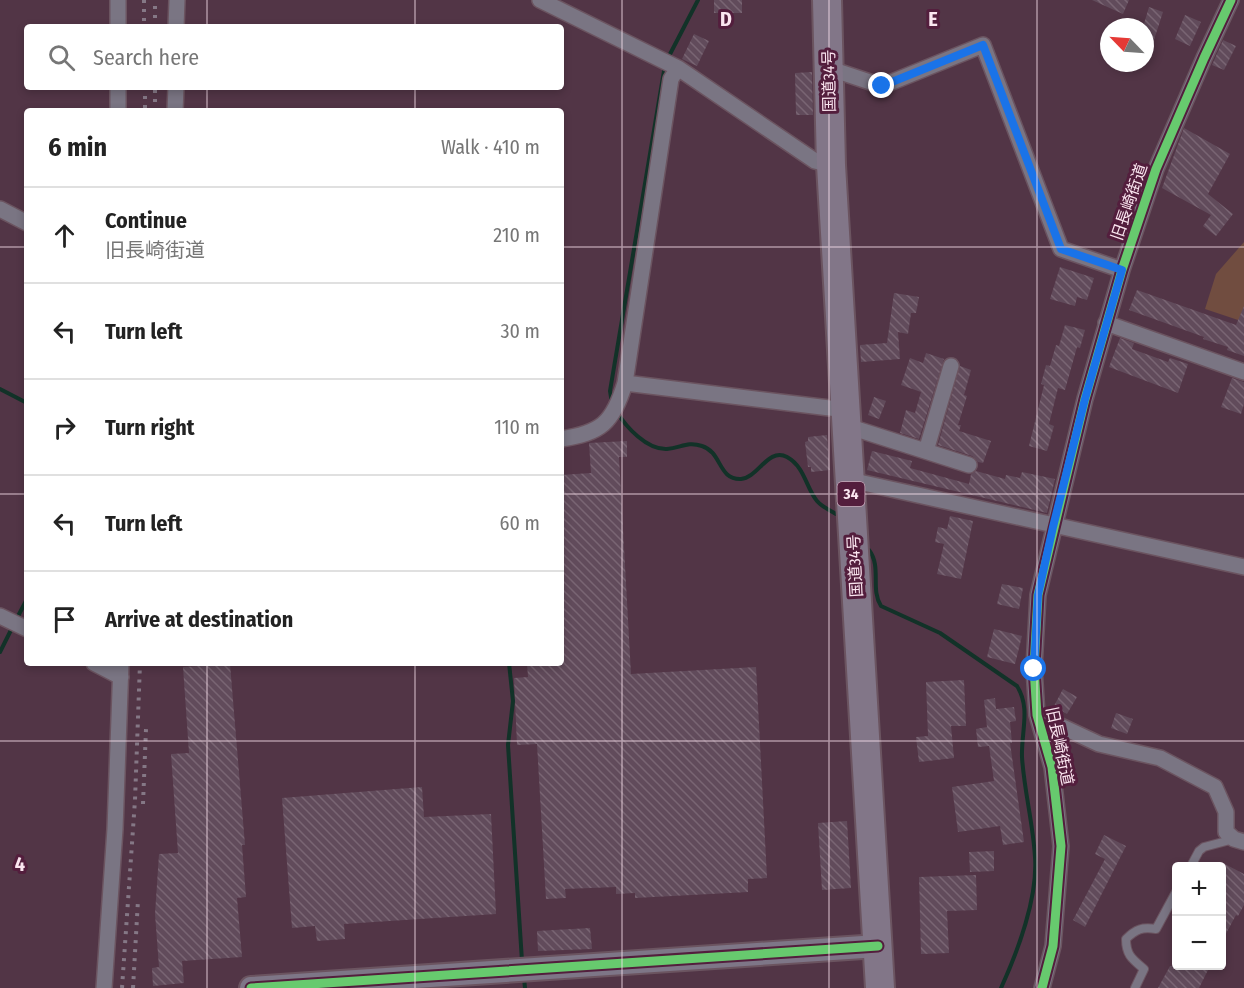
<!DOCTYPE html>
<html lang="en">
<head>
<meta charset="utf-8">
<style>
	:root { --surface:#fff; --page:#f2f2f2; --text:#222; --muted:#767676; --line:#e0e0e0 }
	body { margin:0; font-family:"Fira Sans Condensed","Noto Sans JP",sans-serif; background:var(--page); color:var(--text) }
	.controls { position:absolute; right:18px; bottom:18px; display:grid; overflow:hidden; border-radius:6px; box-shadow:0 3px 9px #0003 }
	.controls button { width:54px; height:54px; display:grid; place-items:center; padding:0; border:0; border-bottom:2px solid var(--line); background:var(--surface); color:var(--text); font:30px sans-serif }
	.compass { position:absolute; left:1100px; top:18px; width:54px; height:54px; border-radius:50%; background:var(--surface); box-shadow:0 3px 9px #0003; rotate:295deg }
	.stop { position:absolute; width:18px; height:18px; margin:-14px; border:4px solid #1a73e8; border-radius:50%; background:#fff }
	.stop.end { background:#1a73e8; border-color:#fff; box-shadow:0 2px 6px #0008 }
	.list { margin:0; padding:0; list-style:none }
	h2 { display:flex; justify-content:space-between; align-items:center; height:78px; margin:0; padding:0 24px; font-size:26px }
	h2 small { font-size:20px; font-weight:400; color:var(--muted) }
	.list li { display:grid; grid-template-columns:39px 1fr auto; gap:18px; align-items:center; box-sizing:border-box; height:96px; padding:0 24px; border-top:2px solid var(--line) }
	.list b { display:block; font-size:22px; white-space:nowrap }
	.list p { margin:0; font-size:20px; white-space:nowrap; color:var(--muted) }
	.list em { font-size:20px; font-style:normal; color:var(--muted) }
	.icon { flex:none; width:33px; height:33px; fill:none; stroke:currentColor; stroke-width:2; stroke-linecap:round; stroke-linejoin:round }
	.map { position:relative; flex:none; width:1244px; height:988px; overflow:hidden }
	.search { position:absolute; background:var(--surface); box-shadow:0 3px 9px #0003; left:24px; top:24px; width:540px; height:66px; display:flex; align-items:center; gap:15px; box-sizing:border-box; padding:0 21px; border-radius:6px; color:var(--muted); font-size:22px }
	.panel { position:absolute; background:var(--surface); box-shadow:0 3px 9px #0003; left:24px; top:108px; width:540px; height:558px; border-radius:6px }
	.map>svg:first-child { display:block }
	.grass { fill:#714d40 }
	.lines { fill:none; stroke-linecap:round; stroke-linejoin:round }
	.stream { stroke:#123228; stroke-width:4 }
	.building { fill:url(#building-back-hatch) }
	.lane-casing { stroke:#6b5460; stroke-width:10 }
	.street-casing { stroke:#6b5460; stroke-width:18 }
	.secondary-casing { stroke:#6b5460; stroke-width:26 }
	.highway-casing { stroke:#6b5460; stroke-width:32 }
	.lane { stroke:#7a7583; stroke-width:8 }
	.street { stroke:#7a7583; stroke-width:15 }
	.secondary { stroke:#7e7687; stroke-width:22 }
	.highway { stroke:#827688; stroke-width:28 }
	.rail { stroke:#857886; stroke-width:4; stroke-dasharray:3 6; stroke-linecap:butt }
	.cycleway-casing { stroke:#531e3d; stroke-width:13 }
	.cycleway { stroke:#67ca6e; stroke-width:9 }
	.route { stroke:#1a73e8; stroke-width:8 }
	.grid { fill:none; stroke:#fbe6f0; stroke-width:1.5; stroke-opacity:0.55 }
	.labels { text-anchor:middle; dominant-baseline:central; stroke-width:6; stroke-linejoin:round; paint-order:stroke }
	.shield { fill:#531e3d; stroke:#c9aaba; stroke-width:1.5 }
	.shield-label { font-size:15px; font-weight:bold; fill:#fbe6f0 }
	.street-label { font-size:16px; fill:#fbe6f0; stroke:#531e3d }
	.grid-label { font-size:20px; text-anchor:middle; font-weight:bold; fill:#fbe6f0; stroke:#531e3d; stroke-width:6; stroke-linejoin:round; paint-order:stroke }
</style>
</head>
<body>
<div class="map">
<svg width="1244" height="988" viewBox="0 0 1244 988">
	<defs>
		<pattern id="building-back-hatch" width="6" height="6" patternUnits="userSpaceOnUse" patternTransform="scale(1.5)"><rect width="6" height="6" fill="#614b5b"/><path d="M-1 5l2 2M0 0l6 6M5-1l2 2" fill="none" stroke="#796573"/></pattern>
	</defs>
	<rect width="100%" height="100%" fill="#523546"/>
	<path class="grass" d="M1244,242V322L1205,309L1216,274Z"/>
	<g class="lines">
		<path class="stream" d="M668,58L698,0
			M0,389L27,403
			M612,403L610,391L665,65
			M617,412C626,427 647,450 667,449C681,448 687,441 702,446C722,452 718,480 741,479C758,478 768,447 787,457C805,467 806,488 817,501C822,507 830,510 836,514
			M869,550C882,567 870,589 881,606L940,633L1017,686C1031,708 1021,732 1022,757C1024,790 1033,823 1035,857C1038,897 1018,951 1001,988
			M16,620L27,599
			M0,652L13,626
			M509,663L513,701L508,745L522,961
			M524,978L525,988"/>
	</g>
	<path class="building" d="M714,0H742V13H714Z
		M1092,0H1129L1123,14Z
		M1149,7L1163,12L1151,49H1149V32L1145,31V27H1143Z
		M1185,15L1201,22L1190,46L1175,39Z
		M694,34L709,41L697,66L682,59Z
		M1223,40L1236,46L1224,70L1212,65Z
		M812,72L813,115H796L795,73Z
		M1184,128L1230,154L1208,194L1233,214L1216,236L1203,226L1211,215L1162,188Z
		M1060,267L1094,278L1087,300L1077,297L1075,306L1050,299Z
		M1137,290L1236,325L1244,306V356L1227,350L1228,347L1203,339L1204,337L1129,310Z
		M894,293L919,297L916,313H911L908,334L898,332L900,359L861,362L860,345L887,343Z
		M1065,325L1085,330L1080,348L1077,347L1065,390L1058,388L1049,424L1054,426L1047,451L1029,446L1044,385L1041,384L1046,365L1050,366L1056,345L1059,346Z
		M1120,338L1134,343L1132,349L1168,362L1170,358L1188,364L1178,393L1109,367Z
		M926,353L944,359L919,439L900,433L906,410L915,413L921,392L901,385L910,358L923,363Z
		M960,366L971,370L964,395L967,396L958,425H961L959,431L991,441L983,463L978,462L972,456L938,445Z
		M1232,378L1244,382V404L1241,414L1221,407Z
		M874,397L886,401L879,419L868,415Z
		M827,435L830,470L811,472V467H808L805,442L808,441V437Z
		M627,441V457H619L631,674L756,667L767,878L748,879V892L635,898V893L616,894V887L565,889L566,898L546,899L537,744L517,745L514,678L528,677L527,663H561V475L591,473L589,443Z
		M872,451L912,461L910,468L969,484L971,474L976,471L1005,479L1006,475L1020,478L1022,472L1055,479L1047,513L867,470Z
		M950,516L973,521L961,579L937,574L944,544L935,542L938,527L947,529Z
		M1002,584L1023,588L1019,609L997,604Z
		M994,629L1022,636L1015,664L987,657Z
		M230,664L245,845H242L246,897L237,898L242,957L182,961L184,983L153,986L152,968L159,967L155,914L159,854L178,853L171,754L189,753L183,667Z
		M964,680L966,726H951L954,758L919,762L916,737L928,736L926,682Z
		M1063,689L1077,697L1067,714L1054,706Z
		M995,698L996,709L1014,707L1016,721L1010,722L1012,743H1010L1024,842L1003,845L1000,826L958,832L952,787L994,781L989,746L978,747L976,729L987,727L984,700Z
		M1116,713L1133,719L1127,734L1111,728Z
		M422,787L424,817L491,814L496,914L344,924L345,939L317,941L315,926L292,928L282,798Z
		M847,821L851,888L822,890L818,823Z
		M1104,835L1126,846L1085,927L1073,920L1105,859L1095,854Z
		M994,851V871L970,872L969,852Z
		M1221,862L1244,874V905L1238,916L1236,915L1221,943Z
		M976,875L977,910L947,911L949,953L921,954L919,877Z
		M590,928L592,949L538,951L537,931Z
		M1170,966H1210L1199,988H1158Z"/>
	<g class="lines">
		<defs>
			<path id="lane" d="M1191,866L1199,851L1204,847L1234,839
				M1135,988L1144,969C1132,959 1126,955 1126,939C1136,929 1142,927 1156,929L1176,892"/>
			<path id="street" d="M540,0L678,68L815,161L831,165
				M118,27V0
				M176,27L177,0
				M828,68L882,86L983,45L1061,249L1122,270
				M118,111V87
				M175,111L176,87
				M0,209L27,223
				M1106,323L1244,372
				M625,383L846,410
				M847,426L969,465
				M561,439C601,433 613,423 625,383L671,79L678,68
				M926,451L951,366
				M850,480L1244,567
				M0,616L27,629
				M94,663L121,677
				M1037,715L1099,744L1160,758L1215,787L1226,812V832L1234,839L1244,842
				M104,988L115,829L121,663
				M1042,988L1053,946L1061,846L1052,767L1037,715L1034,668L1038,595L1085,399L1122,270L1156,169L1204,58L1231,0"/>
			<path id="secondary" d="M251,988L878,946"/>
			<path id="highway" d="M827,0L831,165L880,988"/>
		</defs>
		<use href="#lane" class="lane-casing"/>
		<use href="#street" class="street-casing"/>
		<use href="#secondary" class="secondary-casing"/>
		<use href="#highway" class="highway-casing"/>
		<use href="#lane" class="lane"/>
		<use href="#street" class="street"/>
		<use href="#secondary" class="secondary"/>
		<use href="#highway" class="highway"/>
		<path class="rail" d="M144,0V27
			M155,27V0
			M145,87V111
			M155,111V87
			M143,804L146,729
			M122,988L135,800L140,663
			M133,988L138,900"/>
		<defs>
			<path id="cycleway" d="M251,988L878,946
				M1042,988L1053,946L1061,846L1052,767L1037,715L1034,668L1038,595L1085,399L1122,270L1156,169L1204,58L1231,0"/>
		</defs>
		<use href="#cycleway" class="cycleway-casing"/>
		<use href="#cycleway" class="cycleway"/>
	</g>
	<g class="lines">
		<path class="route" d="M882,86L983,45L1061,249L1122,270L1085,399L1053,527L1038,595L1034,669"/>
	</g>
	<path class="grid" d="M207,0V27M415,0V27M622,0V988M829,0V988M1037,0V988M207,87V111M415,87V111M0,247H27M561,247H1244M0,494H27M561,494H1244M207,663V988M415,663V988M0,741H1244"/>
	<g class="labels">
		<rect class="shield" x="837.5" y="482" width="27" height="24" rx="4.5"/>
		<g class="shield-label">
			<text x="851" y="494">34</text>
		</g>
		<g class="street-label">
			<text transform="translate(829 81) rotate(-91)">国道34号</text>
			<text transform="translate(1129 202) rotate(-71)">旧長崎街道</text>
			<text transform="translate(855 566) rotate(-93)">国道34号</text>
			<text transform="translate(1060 746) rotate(78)">旧長崎街道</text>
		</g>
	</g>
	<g class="grid-label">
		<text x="726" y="26">D</text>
		<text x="933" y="26">E</text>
		<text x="20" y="871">4</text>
	</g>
</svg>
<div class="controls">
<button>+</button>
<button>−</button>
</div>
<svg class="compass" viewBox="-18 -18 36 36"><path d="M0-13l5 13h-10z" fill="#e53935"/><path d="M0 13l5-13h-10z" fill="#767676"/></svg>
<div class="stop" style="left:1034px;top:669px"></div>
<div class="stop end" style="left:882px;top:86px"></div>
<div class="search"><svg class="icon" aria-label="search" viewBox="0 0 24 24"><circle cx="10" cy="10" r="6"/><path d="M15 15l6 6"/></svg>Search here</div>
<section class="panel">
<h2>6 min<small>Walk · 410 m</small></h2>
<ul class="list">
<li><svg class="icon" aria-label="ahead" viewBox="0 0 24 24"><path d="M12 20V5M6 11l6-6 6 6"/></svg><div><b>Continue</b><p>旧長崎街道</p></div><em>210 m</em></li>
<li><svg class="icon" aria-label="left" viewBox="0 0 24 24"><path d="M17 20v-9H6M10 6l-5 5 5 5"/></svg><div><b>Turn left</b></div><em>30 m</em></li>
<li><svg class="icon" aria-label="right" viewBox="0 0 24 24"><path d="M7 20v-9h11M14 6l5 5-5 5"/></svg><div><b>Turn right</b></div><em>110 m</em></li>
<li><svg class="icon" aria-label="left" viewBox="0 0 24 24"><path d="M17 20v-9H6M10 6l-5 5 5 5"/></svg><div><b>Turn left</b></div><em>60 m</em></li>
<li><svg class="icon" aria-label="arrive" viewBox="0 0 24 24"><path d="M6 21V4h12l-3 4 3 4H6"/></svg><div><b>Arrive at destination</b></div></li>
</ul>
</section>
</div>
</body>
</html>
